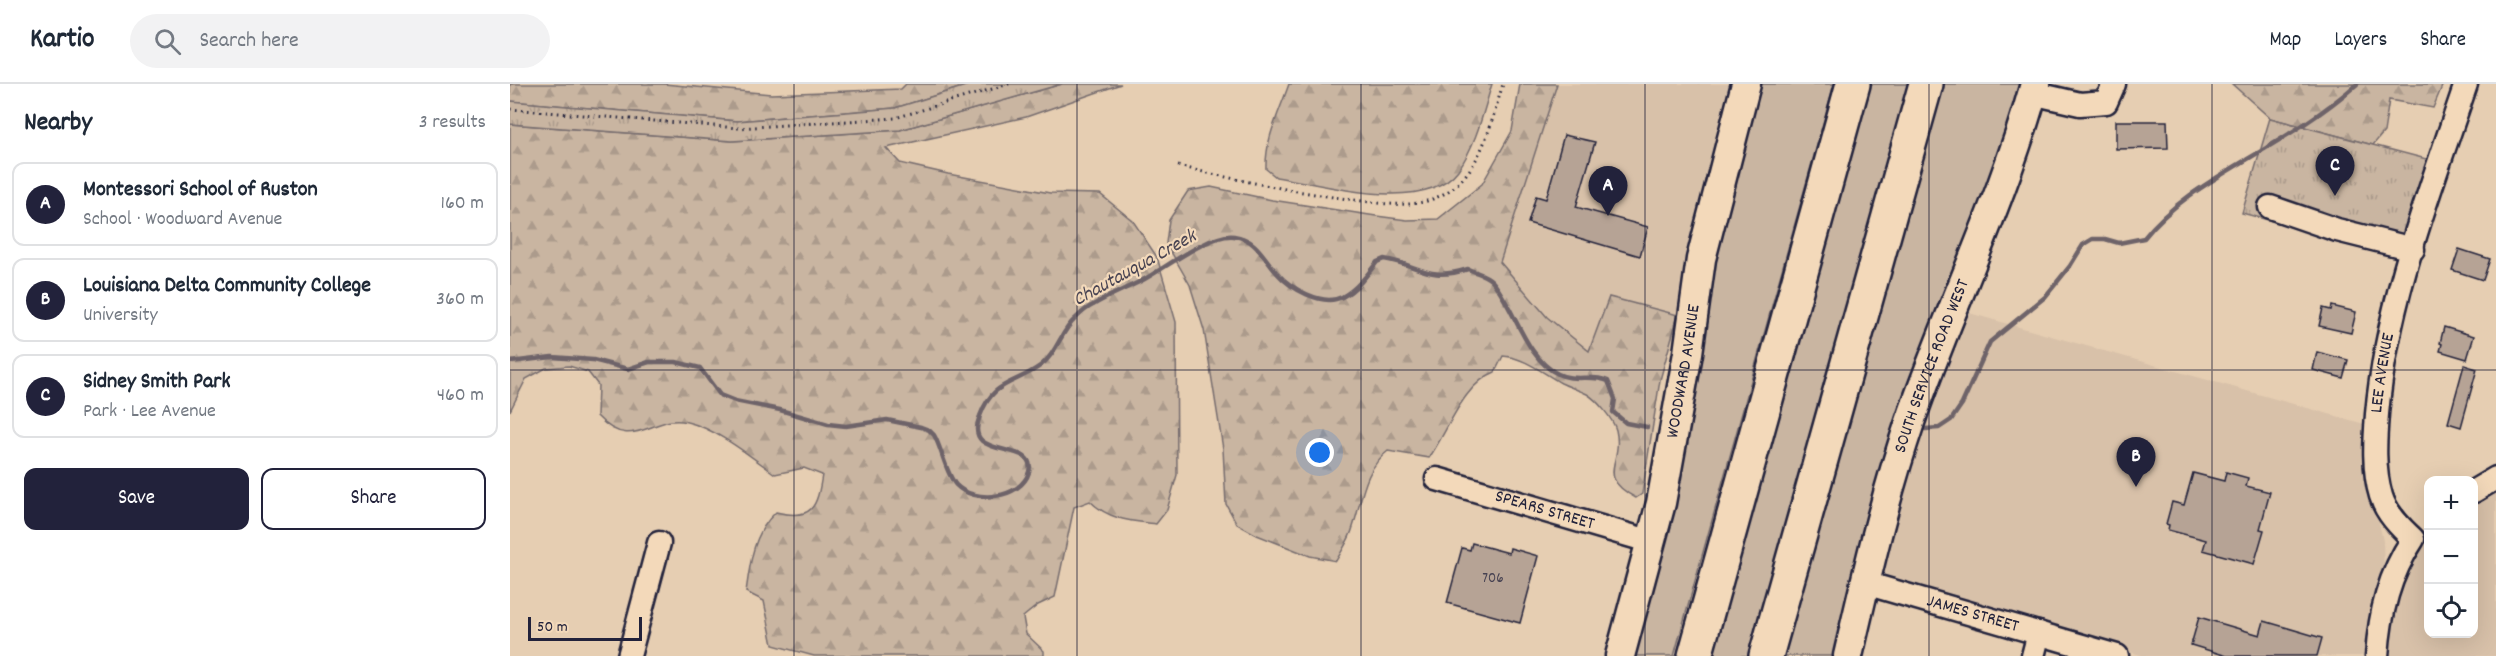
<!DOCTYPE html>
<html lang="en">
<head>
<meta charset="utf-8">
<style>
	:root { --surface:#fff; --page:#f2f2f3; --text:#1f2937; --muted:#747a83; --line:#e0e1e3; --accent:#22223b }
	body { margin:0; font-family:Dekko,sans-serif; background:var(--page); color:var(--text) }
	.controls { position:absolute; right:18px; bottom:18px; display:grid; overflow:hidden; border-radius:12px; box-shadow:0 6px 24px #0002 }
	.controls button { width:54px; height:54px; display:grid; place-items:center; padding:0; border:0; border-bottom:2px solid var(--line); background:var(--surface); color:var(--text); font:30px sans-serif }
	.scale { position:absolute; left:18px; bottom:15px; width:114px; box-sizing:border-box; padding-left:6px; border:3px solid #22223b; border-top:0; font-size:16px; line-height:21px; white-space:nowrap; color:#22223b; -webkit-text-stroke:4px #f3d9ba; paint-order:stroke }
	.you { position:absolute; left:810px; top:369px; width:21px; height:21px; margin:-15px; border:4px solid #fff; border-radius:50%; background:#1a73e8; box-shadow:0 0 0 9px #1a73e833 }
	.badge { display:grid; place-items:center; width:39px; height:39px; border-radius:50%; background:var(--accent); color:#fff; font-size:20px; font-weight:700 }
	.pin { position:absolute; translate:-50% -50px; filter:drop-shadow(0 2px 3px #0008) }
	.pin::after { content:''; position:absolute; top:32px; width:21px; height:18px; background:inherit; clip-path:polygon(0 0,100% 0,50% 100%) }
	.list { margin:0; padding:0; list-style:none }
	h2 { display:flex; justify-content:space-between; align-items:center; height:78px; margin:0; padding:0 24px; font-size:26px }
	h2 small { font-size:20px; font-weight:400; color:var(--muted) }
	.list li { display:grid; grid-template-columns:39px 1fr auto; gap:18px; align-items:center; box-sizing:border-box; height:84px; margin:0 12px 12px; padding:0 12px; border:2px solid var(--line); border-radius:12px }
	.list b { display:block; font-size:22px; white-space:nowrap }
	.list p { margin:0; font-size:20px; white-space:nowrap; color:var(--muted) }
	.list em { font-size:20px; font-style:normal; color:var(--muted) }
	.actions { display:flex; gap:12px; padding:18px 24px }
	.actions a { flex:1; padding:14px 0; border:2px solid var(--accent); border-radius:12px; text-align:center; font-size:21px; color:var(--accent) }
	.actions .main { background:var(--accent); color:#fff }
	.icon { flex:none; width:33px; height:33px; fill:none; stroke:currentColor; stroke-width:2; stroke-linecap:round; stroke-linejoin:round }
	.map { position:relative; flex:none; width:1986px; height:572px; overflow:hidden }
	header { display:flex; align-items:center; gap:36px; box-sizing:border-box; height:84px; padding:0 30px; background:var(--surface); border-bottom:2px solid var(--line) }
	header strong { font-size:28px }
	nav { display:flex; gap:33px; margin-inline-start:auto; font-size:21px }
	.search { width:420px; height:54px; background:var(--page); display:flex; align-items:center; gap:15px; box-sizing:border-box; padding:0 21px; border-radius:33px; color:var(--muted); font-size:22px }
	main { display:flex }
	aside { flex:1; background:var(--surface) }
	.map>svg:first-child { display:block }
	.built { fill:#d8c1a9 }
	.green { fill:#c9b5a1; stroke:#766c6e; stroke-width:1.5 }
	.forest { fill:url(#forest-firs); stroke:#766c6e; stroke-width:1.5 }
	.park { fill:url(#park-tufts); stroke:#766c6e; stroke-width:1.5 }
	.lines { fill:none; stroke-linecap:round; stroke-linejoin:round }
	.stream { stroke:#6e6469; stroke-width:4.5 }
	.building { fill:#b6a395; stroke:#22223b; stroke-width:1.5 }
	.minor-casing { stroke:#22223b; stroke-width:27 }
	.major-casing { stroke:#22223b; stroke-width:33 }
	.highway-casing { stroke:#22223b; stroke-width:38 }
	.path { stroke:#22223b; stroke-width:3; stroke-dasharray:1.5 4.5; stroke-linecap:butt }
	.minor { stroke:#f3d9ba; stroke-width:22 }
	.major { stroke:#f3d9ba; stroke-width:28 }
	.highway { stroke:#f3d9ba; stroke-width:33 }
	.grid { fill:none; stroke:#22223b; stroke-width:1.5; stroke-opacity:0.55 }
	.labels { text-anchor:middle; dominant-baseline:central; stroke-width:4.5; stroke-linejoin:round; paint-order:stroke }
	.number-label { font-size:15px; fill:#474252 }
	.street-label { font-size:18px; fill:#22223b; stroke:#f3d9ba }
	.water-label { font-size:20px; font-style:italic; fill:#484352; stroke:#f3d9ba }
</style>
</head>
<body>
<header>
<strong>Kartio</strong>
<div class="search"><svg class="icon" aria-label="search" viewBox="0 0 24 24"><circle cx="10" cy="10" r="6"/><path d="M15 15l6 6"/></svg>Search here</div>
<nav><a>Map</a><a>Layers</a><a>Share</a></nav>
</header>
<main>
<aside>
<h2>Nearby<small>3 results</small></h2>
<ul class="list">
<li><span class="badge">A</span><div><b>Montessori School of Ruston</b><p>School · Woodward Avenue</p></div><em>160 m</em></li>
<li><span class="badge">B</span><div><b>Louisiana Delta Community College</b><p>University</p></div><em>360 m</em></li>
<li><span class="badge">C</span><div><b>Sidney Smith Park</b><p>Park · Lee Avenue</p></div><em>460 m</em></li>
</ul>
<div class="actions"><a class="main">Save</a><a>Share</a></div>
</aside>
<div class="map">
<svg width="1986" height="572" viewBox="0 0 1986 572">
	<defs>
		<pattern id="forest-firs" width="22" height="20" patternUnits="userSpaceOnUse" patternTransform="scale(1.5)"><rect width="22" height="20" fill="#c9b5a1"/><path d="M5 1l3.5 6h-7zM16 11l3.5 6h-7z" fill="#ac9b8c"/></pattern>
		<pattern id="park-tufts" width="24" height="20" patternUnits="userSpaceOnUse" patternTransform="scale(1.5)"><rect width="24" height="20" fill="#c9b5a1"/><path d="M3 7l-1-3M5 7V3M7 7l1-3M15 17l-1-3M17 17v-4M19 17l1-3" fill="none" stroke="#ac9b8c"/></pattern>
	</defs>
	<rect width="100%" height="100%" fill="#e6ceb2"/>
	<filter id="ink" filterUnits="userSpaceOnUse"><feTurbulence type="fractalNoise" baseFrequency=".0167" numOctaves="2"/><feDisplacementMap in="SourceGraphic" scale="12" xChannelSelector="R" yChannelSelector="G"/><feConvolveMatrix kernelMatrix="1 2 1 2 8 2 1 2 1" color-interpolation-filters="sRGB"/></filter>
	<g filter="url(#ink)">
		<path class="built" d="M1047,0H1228L1174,232L1099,213L1079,268L1037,233L990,178Z
			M1452,227L1858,341L1866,425L1873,457L1874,486L1859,572H1634L1380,498L1371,487L1370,467Z
			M1986,403V572H1874L1876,539L1902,467L1918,447V550H1964V416Z"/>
		<path class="green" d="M1245,0H1324L1164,572H1119L1200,187Z
			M1361,0H1399L1239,572H1200Z
			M1427,0H1516L1329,572H1274L1323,395L1354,267Z"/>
		<path class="forest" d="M0,0H154L261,10L391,5L396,0H462L385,24L227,37L0,17Z
			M552,0H611L516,33L376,64L390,79L438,90L540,109L590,110L623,137L647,173L666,238L667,391L657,426L646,440C620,437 599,436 580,417L564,423L545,513L528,521L513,533L516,550L534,567V572H304L263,561L254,517L236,508C240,479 243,449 266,428C303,437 307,423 312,391L294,384L265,390C240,372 207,345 177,338C143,329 123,371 87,332L88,301L78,288L59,282L36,284L16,295L0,327V40L222,57L390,46Z
			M779,0H982C973,29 966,61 948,86C914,131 813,100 766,93L756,85C755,55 769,29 779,0Z
			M1010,0H1047L990,178L1037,233L1079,267L1099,213L1168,231L1150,296L1132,410L1126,414C1084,392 1114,379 1106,346C1103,335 1087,316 1077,310C1069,306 1059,303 1051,299C1031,288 1016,274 993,272L985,288C953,300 938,347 919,374L878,367C854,385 852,416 843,443C840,455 832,466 826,477L800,472L747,451L727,440L716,420L713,365L694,246L680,201L656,159L659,136L678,107L701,103L762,116L866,132L897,136L928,135L972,100L1002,47Z
			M1722,0H1933L1923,24L1879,16L1874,48L1863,61L1760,34Z"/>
		<path class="park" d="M462,0H552L390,46L222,57L0,40V17L227,37L385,24Z
			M1760,34L1924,77L1893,172L1732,129Z"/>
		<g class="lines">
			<path class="stream" d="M0,278L42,273L83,276L118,285L139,278H166L190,284L210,311L225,317L270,326L318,340L336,342L377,336L411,343L419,346L424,351C432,365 436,390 446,401C464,420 511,415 519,388C528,354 451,379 470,332C483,296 504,301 530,282C546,271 551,247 565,235C570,230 576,224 583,221C598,212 615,205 631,197C654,185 700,149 724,152C747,155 754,175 767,189C780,204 812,223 832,213C846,206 858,190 867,178L874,175C910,181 918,198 958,185C965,188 977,191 982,197C1004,222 1015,274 1048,290C1063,298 1082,290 1098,297L1105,315L1103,328L1116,339L1137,343
				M1415,345L1429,344L1441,336L1452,320L1480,258L1535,213L1560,182L1573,161L1583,155H1595L1609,159L1634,154C1661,120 1699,98 1736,76C1775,53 1813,30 1847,0"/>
		</g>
		<path class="building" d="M1606,37H1657L1658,64L1606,65Z
			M1054,51L1085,58L1066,123L1138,143L1130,172L1018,139L1026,112L1036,115Z
			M1949,165L1980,175L1973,196L1942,186Z
			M1822,222L1846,228L1841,249L1809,242L1813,224L1821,226Z
			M1934,243L1964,252L1957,275L1930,267L1932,260L1930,259Z
			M1807,268L1838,276L1833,294L1803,286Z
			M1954,281L1967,285L1951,343L1938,339Z
			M1716,388L1738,394L1736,402L1760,408L1750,445L1754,446L1744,480L1693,466L1696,456L1658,446L1659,441L1656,440L1662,418L1674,421L1683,389L1714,397Z
			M962,459L999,469L1000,464L1028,472L1010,539L937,519L952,464L960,466Z
			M1689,533L1750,551L1754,537L1812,554L1807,572H1717L1681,561Z"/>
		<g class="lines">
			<defs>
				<g id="minor">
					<path d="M1522,9L1570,20L1596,18L1604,0"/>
					<path d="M1760,123L1827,146L1903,165"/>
					<path id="s1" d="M927,395L1142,458"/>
					<path d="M1964,407L1986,394"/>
					<path id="s2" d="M1355,499L1607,572"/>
					<path d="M119,572L149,459"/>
					<path d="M1523,572L1529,549"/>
					<path id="s3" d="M1867,572C1870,528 1879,491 1903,455C1890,443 1876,429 1871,412C1863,386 1865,356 1867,330C1877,217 1920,107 1956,0"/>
				</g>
				<g id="major">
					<path id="s4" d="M1110,572L1151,419L1178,269L1191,175L1236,0"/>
					<path id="s5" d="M1338,572C1356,494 1374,415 1400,338C1439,225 1493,116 1525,0"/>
				</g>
				<path id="highway" d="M1185,572L1343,0
					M1256,572L1416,0"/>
			</defs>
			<use href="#minor" class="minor-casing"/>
			<use href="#major" class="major-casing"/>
			<use href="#highway" class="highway-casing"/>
			<path class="path" d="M0,25L228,44L385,34L499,0
				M668,82C722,95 775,106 830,114C855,117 883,123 908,119C921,117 934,111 945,102C974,77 982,35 993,0"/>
			<use href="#minor" class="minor"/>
			<use href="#major" class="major"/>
			<use href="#highway" class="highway"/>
		</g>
	</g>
	<path class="grid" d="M284,0V572M567,0V572M851,0V572M1135,0V572M1419,0V572M1702,0V572M0,286H1986"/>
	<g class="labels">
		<g class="number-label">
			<text x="983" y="495">706</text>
		</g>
		<g class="street-label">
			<text stroke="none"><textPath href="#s5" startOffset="302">SOUTH SERVICE ROAD WEST</textPath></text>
			<text stroke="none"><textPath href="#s4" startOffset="292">WOODWARD AVENUE</textPath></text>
			<text stroke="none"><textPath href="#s3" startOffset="302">LEE AVENUE</textPath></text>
			<text stroke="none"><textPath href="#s1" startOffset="112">SPEARS STREET</textPath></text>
			<text stroke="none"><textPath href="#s2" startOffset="112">JAMES STREET</textPath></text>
		</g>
		<g class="water-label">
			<text transform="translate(625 185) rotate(-29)">Chautauqua Creek</text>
		</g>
	</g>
</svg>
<div class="controls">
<button>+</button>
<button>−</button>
<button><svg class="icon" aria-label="locate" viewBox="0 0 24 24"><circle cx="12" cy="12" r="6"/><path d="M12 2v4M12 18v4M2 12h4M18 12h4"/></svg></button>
</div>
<div class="scale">50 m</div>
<div class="you"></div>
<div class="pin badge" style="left:1098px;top:132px">A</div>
<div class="pin badge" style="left:1626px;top:403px">B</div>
<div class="pin badge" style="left:1825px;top:112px">C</div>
</div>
</main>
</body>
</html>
